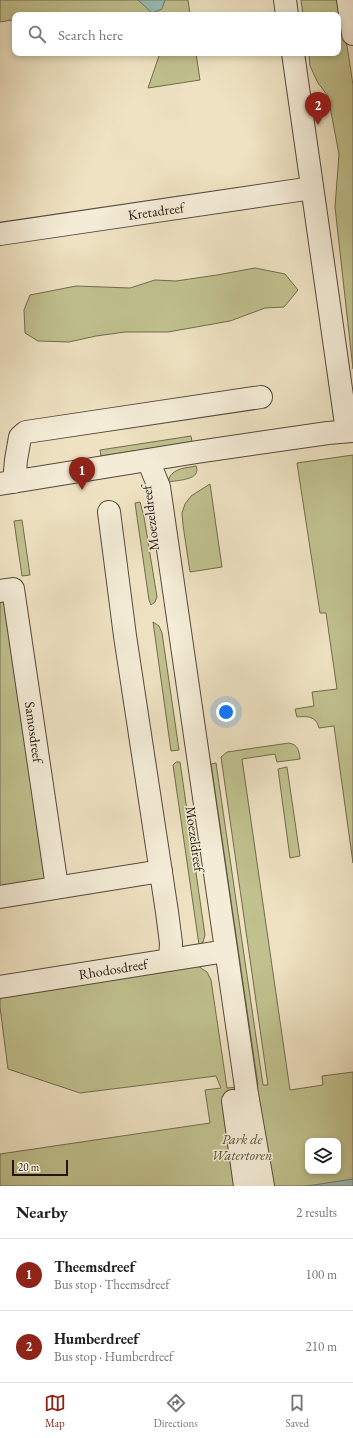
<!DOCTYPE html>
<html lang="en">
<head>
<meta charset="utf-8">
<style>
	:root { --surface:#fff; --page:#f2f2f2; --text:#202124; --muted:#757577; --line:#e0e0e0; --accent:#8f2418 }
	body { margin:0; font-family:"EB Garamond",serif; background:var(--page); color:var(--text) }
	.controls { position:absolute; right:12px; bottom:12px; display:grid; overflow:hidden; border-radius:8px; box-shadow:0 2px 6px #0003 }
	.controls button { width:36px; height:36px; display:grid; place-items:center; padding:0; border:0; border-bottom:1px solid var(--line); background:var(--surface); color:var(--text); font:20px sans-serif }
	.scale { position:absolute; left:12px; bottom:10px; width:56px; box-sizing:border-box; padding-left:4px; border:2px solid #22160f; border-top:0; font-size:11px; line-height:14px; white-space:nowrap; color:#22160f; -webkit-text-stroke:3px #f4ecd7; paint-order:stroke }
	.you { position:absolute; left:226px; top:712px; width:14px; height:14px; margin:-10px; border:3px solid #fff; border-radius:50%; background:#1a73e8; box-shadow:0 0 0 6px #1a73e833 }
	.badge { display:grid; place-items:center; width:26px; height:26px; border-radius:50%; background:var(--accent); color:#fff; font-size:13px; font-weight:700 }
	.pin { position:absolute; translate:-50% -33px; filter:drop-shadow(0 1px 2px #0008) }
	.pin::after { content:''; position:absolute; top:21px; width:14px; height:12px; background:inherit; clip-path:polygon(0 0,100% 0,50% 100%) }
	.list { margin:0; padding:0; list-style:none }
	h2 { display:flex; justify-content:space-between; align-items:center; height:52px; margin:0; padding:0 16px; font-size:17px }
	h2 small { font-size:13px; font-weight:400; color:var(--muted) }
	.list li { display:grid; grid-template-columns:26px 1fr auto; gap:12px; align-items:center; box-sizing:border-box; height:72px; padding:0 16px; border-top:1px solid var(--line) }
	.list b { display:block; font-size:15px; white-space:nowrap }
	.list p { margin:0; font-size:13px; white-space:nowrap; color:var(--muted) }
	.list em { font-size:13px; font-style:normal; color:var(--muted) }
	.icon { flex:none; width:22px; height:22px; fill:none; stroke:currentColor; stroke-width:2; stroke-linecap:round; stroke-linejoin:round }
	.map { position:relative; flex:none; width:353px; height:1186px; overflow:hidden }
	.search { position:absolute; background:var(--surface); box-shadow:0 2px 6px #0003; left:12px; right:12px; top:12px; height:44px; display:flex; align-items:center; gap:10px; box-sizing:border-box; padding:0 14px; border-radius:8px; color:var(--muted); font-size:15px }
	.sheet { height:196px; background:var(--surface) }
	nav { display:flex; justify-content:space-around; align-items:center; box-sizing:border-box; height:56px; border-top:1px solid var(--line); background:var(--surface); font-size:11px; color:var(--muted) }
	nav a { display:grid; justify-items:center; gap:2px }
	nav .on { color:var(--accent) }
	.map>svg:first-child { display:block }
	.green { fill:#c0c18e; stroke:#716c4e; fill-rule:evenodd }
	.water { fill:#9abdb7; stroke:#6a7a74 }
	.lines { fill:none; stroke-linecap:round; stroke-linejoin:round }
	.minor-casing { stroke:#55493c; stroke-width:24 }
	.minor { stroke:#f4ecd7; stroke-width:22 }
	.labels { text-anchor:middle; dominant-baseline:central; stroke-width:3; stroke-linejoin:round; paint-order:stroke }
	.street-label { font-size:14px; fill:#22160f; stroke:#f4ecd7 }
	.park-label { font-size:14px; font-style:italic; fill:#59523b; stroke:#f4ecd7 }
</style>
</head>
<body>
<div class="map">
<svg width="353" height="1186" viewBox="0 0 353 1186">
	<rect width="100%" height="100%" fill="#eee2c2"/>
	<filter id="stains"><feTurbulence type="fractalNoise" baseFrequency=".005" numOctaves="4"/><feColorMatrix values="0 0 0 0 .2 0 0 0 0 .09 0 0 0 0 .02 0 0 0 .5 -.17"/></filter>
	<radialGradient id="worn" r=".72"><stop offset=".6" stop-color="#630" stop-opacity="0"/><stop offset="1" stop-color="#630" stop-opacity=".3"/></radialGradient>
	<path class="green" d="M0,0H188L190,15H15V21L12,20L0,22Z
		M301,0H340L353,85V369L335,207L339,154L328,96L318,83L310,66L309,53H338V15H303Z
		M160,53H196L200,80L148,88Z
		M255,268L285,274L298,290L284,307L265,308L230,321L168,332H125L96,336L69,342L38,341L25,333L24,310L30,295L76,286L130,288L155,280L176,281L217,275Z
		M191,436L192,442L101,456L100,450Z
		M353,455V863L334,726L319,728C316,716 307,716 297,717L295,709L314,706L312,692L337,689L326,613H320L297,463Z
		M196,466C202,480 178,480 169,482V478C174,468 186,468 196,466Z
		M210,484L222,567L190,572L183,525L182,513L185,504L191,496Z
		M140,502L144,517L157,597L155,602L151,605L149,600L135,503Z
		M22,520L30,575L22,576L14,521Z
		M6,598L46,882L0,890V599Z
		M153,622L159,626L162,633L179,750L171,751Z
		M289,743C298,745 299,750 300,759L277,762L275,754L242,759L290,1090L323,1085L322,1076L353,1072V1186H0V1154L210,1123L205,1090L221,1088L216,1076L80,1093L8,1069L0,1007V994L198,966L207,972L211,980L227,1088L258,1085L211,764L216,763L263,1085H268L221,757L227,752ZM308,1141H338V1171H308Z
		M176,762H180L205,935L203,942L199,945L173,765Z
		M287,767L300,856L290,858L278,769Z"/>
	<path class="water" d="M138,0H165L162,9L152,13Z
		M353,1179V1186H307Z"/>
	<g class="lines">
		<defs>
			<path id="minor" d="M285,0L287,15
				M348,0L353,34
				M293,53L347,431
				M0,234L312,188
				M148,460L159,487L247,1094L263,1186
				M14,482L16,460L20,437L26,432L261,397
				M0,484L197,452L328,433L353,431
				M109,512L125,636L167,912L171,943L170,960
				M0,591L13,589L57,887
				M0,897L161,871
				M0,987L226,951
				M233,1101L245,1186"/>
		</defs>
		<use href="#minor" class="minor-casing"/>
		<use href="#minor" class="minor"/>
	</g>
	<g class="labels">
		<g class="street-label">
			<text transform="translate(156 211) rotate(-8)">Kretadreef</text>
			<text transform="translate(150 518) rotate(-97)">Moezeldreef</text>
			<text transform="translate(34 732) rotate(82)">Samosdreef</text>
			<text transform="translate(195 839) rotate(82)">Moezeldreef</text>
			<text transform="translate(113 969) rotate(-9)">Rhodosdreef</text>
		</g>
		<g class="park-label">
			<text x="242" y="1139">Park de<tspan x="242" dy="16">Watertoren</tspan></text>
		</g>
	</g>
	<rect width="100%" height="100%" filter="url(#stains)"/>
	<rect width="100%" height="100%" fill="url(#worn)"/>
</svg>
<div class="controls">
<button><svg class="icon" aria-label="layers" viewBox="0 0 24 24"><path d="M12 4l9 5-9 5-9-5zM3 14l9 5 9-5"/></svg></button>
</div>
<div class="scale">20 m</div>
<div class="you"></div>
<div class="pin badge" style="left:82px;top:490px">1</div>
<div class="pin badge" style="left:318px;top:125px">2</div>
<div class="search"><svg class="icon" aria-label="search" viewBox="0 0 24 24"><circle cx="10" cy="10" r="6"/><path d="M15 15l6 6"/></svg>Search here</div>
</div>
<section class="sheet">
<h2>Nearby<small>2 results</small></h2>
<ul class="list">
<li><span class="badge">1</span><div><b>Theemsdreef</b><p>Bus stop · Theemsdreef</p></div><em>100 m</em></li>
<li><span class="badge">2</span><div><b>Humberdreef</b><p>Bus stop · Humberdreef</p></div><em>210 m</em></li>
</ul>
</section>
<nav>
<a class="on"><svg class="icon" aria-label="map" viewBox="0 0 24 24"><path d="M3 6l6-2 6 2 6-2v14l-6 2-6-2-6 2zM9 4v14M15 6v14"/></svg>Map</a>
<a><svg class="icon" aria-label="directions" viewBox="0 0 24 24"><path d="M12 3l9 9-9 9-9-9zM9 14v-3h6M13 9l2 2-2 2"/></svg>Directions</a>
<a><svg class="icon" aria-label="saved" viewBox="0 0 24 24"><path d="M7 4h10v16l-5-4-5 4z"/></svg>Saved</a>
</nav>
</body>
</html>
